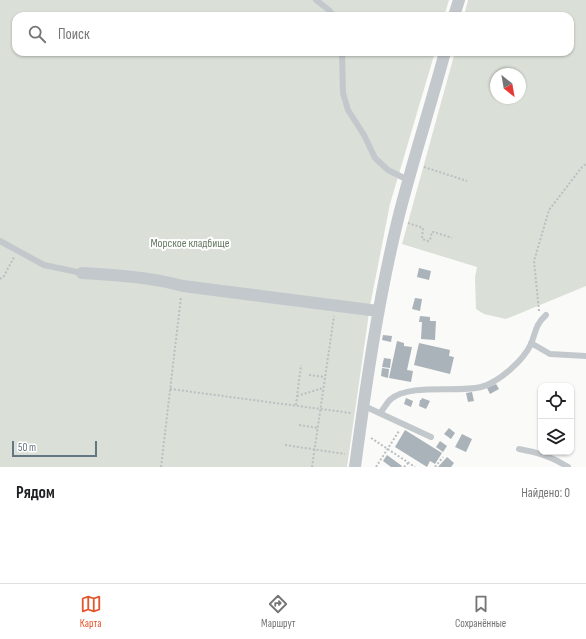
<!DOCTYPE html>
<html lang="ru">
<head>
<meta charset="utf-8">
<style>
	:root { --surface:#fff; --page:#f6f6f6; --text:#202124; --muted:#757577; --line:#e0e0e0; --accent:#e4572e }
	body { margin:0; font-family:"Sofia Sans Condensed",sans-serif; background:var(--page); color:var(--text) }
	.controls { position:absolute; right:12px; bottom:12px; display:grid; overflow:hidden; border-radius:8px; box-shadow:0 1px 3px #0004 }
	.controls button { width:36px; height:36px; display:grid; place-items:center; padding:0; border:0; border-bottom:1px solid var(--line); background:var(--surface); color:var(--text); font:20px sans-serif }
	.compass { position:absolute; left:490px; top:68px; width:36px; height:36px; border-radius:50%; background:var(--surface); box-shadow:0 1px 3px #0004; rotate:149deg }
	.scale { position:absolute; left:12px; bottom:10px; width:85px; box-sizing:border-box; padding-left:4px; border:2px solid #657683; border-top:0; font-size:11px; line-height:14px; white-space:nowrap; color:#657683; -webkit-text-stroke:3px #fff; paint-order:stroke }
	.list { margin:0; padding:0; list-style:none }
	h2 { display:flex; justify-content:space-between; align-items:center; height:52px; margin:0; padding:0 16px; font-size:17px }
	h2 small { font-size:13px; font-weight:400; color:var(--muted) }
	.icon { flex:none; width:22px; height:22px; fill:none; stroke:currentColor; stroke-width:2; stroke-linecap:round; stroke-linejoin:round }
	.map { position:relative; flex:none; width:586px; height:467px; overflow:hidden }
	.search { position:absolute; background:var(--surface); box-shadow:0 1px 3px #0004; left:12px; right:12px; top:12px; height:44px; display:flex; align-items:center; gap:10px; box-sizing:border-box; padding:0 14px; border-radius:12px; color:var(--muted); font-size:15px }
	.sheet { height:116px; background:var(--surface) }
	nav { display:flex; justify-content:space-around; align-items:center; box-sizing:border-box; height:56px; border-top:1px solid var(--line); background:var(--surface); font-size:11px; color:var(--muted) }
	nav a { display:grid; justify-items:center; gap:2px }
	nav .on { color:var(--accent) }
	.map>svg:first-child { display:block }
	.green { fill:#dadfd7; fill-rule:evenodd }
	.building { fill:#aab3b9 }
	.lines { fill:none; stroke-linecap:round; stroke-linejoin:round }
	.path { stroke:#bbbfc2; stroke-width:2; stroke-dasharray:2 2; stroke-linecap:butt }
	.lane { stroke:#c3c8cc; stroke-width:6 }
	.street { stroke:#c3c8cc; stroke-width:12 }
	.labels { text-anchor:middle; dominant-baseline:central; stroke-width:4; stroke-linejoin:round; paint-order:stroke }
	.park-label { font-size:12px; fill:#687a64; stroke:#fff }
</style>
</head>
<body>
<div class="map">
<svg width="586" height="467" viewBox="0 0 586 467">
	<rect width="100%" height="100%" fill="#fafaf8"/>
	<path class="green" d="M0,0H449L444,16H16V52H435L390,204L370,306L347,467H0Z
		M468,0H586V286L506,319L484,314L476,309L475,277L477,267L402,244L455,52H570V16H464ZM496,74H520V98H496Z"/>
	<path class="building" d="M419,268L431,271L429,280L417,277Z
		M415,298L422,299L420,311L412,309Z
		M420,316L430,317V321H436L435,340L421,339L422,322H419Z
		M383,335L392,336L391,342L382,340Z
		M397,341L404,343V346L412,347L407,370L413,371L411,382L389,378Z
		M419,343L450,350L449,356L454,357L450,374L414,365Z
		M384,358L391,359L390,368L382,367Z
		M382,368L389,369L388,378L381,376Z
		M496,384L499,389L490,394L487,388Z
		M472,392L474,401L468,402L466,393Z
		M406,398L413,401L411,407L404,404Z
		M422,398L430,401L426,409L419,406L420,400H421Z
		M449,428L455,433L451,439L444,434Z
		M405,430L442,453L435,464L430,461L427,467L395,447Z
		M462,434L472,439L466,452L455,447Z
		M440,441L447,446L443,452L436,447Z
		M387,455L402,466L401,467H391L383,461Z
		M447,457L454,463L451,467H438Z"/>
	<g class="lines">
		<path class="path" d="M424,167L467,181
			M408,223L423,228L422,239L428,241L430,240L432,232H434L452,238
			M0,279L4,276L14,257
			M539,311L534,261L549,210L582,167L586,164
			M309,375L325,377
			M170,389L351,413
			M297,396L323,388
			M296,405L301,365
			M299,425L318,428
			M371,438L415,467
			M285,445L345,454
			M161,467L181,297
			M312,467L334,316
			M376,467L399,431
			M404,467L408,463
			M435,467L443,457"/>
		<path class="lane" d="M316,0L330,11L333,16
			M342,52L343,93L348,110L364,135L375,158L388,170L408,180
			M0,241L44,265L82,273
			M531,343L550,354L586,356
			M362,405L431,437
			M380,413C384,409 387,402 391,399C410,383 457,393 481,387C499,382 523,361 531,344C536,332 535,325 546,315
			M519,449C537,452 553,457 568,467"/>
		<path class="street" d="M454,16L459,0
			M82,273C116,275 150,277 183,286L378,311
			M355,467C366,384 378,301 398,219C412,163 430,108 445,52"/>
	</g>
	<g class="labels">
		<g class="park-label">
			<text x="190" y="243">Морское кладбище</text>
		</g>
	</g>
</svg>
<div class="controls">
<button><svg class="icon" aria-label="locate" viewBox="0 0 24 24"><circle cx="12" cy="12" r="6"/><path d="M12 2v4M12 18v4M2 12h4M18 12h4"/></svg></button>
<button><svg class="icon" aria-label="layers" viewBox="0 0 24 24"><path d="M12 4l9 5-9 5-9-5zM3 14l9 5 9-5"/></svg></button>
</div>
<svg class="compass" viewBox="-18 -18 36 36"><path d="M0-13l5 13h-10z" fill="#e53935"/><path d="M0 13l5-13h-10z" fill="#757577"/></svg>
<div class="scale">50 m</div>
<div class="search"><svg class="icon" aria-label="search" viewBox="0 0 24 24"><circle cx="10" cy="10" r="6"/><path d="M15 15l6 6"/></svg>Поиск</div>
</div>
<section class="sheet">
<h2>Рядом<small>Найдено: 0</small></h2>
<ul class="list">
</ul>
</section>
<nav>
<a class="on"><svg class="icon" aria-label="map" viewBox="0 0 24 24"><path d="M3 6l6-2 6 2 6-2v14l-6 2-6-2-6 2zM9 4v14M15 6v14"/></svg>Карта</a>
<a><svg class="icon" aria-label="directions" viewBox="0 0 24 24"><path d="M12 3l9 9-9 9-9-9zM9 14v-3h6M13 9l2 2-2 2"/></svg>Маршрут</a>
<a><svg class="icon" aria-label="saved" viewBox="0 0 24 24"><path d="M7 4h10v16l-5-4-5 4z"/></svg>Сохранённые</a>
</nav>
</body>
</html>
